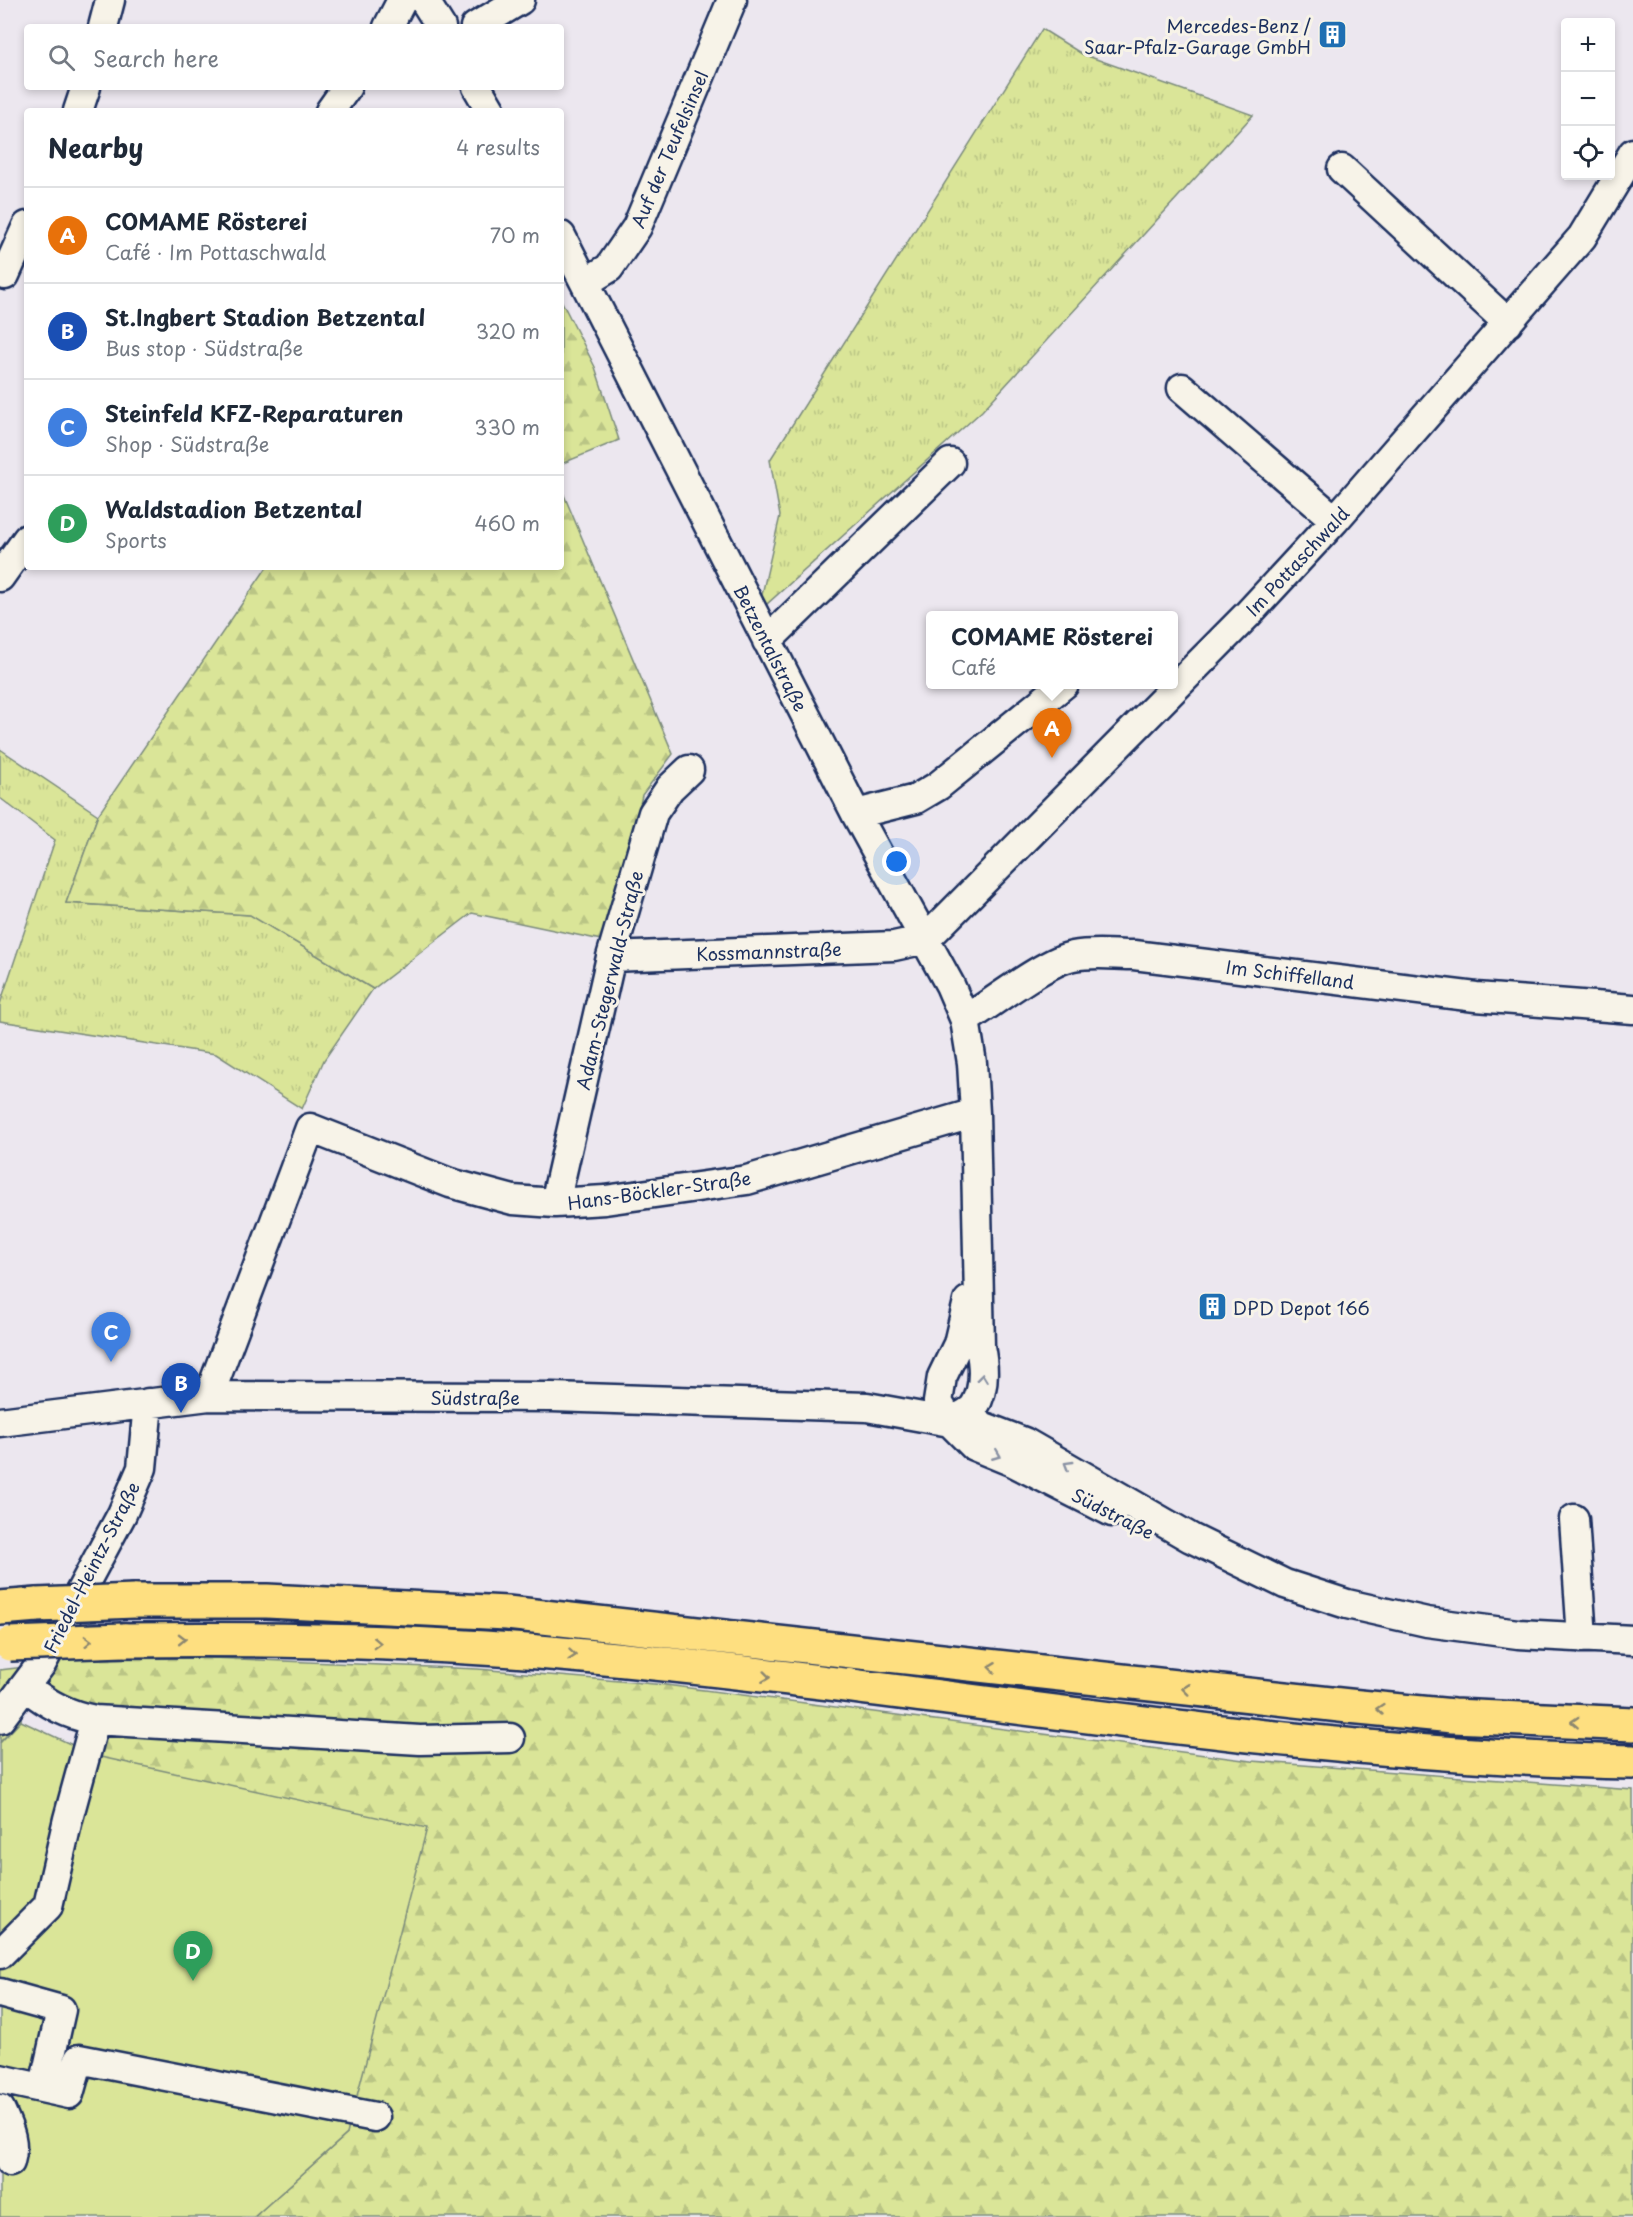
<!DOCTYPE html>
<html lang="en">
<head>
<meta charset="utf-8">
<style>
	:root { --surface:#fff; --page:#f2f2f3; --text:#1f2937; --muted:#747a83; --line:#e0e1e3; --accent:#1f6fb2 }
	body { margin:0; font-family:"Playpen Sans",sans-serif; background:var(--page); color:var(--text) }
	.controls { position:absolute; right:18px; top:18px; display:grid; overflow:hidden; border-radius:6px; box-shadow:0 3px 9px #0003 }
	.controls button { width:54px; height:54px; display:grid; place-items:center; padding:0; border:0; border-bottom:2px solid var(--line); background:var(--surface); color:var(--text); font:30px sans-serif }
	.you { position:absolute; left:897px; top:862px; width:21px; height:21px; margin:-15px; border:4px solid #fff; border-radius:50%; background:#1a73e8; box-shadow:0 0 0 9px #1a73e833 }
	.badge { display:grid; place-items:center; width:39px; height:39px; border-radius:50%; background:var(--accent); color:#fff; font-size:20px; font-weight:700 }
	.pin { position:absolute; translate:-50% -50px; filter:drop-shadow(0 2px 3px #0008) }
	.pin::after { content:''; position:absolute; top:32px; width:21px; height:18px; background:inherit; clip-path:polygon(0 0,100% 0,50% 100%) }
	.popup { position:absolute; left:926px; top:611px; width:252px; height:78px; box-sizing:border-box; display:grid; place-content:center; border-radius:6px; background:var(--surface); filter:drop-shadow(0 2px 4px #0005); font-size:20px; white-space:nowrap; color:var(--muted) }
	.popup b { font-size:22px; color:var(--text) }
	.popup::after { content:''; position:absolute; left:50%; top:100%; margin-left:-12px; border:12px solid transparent; border-top-color:var(--surface) }
	.list { margin:0; padding:0; list-style:none }
	h2 { display:flex; justify-content:space-between; align-items:center; height:78px; margin:0; padding:0 24px; font-size:26px }
	h2 small { font-size:20px; font-weight:400; color:var(--muted) }
	.list li { display:grid; grid-template-columns:39px 1fr auto; gap:18px; align-items:center; box-sizing:border-box; height:96px; padding:0 24px; border-top:2px solid var(--line) }
	.list b { display:block; font-size:22px; white-space:nowrap }
	.list p { margin:0; font-size:20px; white-space:nowrap; color:var(--muted) }
	.list em { font-size:20px; font-style:normal; color:var(--muted) }
	.icon { flex:none; width:33px; height:33px; fill:none; stroke:currentColor; stroke-width:2; stroke-linecap:round; stroke-linejoin:round }
	.map { position:relative; flex:none; width:1633px; height:2217px; overflow:hidden }
	.search { position:absolute; background:var(--surface); box-shadow:0 3px 9px #0003; left:24px; top:24px; width:540px; height:66px; display:flex; align-items:center; gap:15px; box-sizing:border-box; padding:0 21px; border-radius:6px; color:var(--muted); font-size:22px }
	.panel { position:absolute; background:var(--surface); box-shadow:0 3px 9px #0003; left:24px; top:108px; width:540px; height:462px; border-radius:6px }
	.map>svg:first-child { display:block }
	.grass { fill:url(#grass-tufts); stroke:#7a8a7b; stroke-width:1.5 }
	.forest { fill:url(#forest-firs); stroke:#7a8a7b; stroke-width:1.5 }
	.pitch { fill:#dae598; stroke:#7a8a7b; stroke-width:1.5 }
	.lines { fill:none; stroke-linecap:round; stroke-linejoin:round }
	.minor-casing { stroke:#1b2f5e; stroke-width:33 }
	.highway-casing { stroke:#1b2f5e; stroke-width:38 }
	.minor { stroke:#f7f3e8; stroke-width:28 }
	.highway { stroke:#fedf80; stroke-width:33 }
	.highway-bridge-casing { stroke:#1b2f5e; stroke-width:38; stroke-linecap:butt }
	.highway-bridge { stroke:#fedf80; stroke-width:33 }
	.oneway { stroke:#8991a3 }
	.oneway2 { stroke:#8c876f }
	.labels { text-anchor:middle; dominant-baseline:central; stroke-width:6; stroke-linejoin:round; paint-order:stroke }
	.poi-label { font-size:18px; fill:#1b2f5e; stroke:#f7f3e8; text-anchor:end }
	.street-label { font-size:18px; fill:#1b2f5e; stroke:#f7f3e8 }
</style>
</head>
<body>
<div class="map">
<svg width="1633" height="2217" viewBox="0 0 1633 2217">
	<defs>
		<pattern id="grass-tufts" width="24" height="20" patternUnits="userSpaceOnUse" patternTransform="scale(1.5)"><rect width="24" height="20" fill="#dae598"/><path d="M3 7l-1-3M5 7V3M7 7l1-3M15 17l-1-3M17 17v-4M19 17l1-3" fill="none" stroke="#bac585"/></pattern>
		<pattern id="forest-firs" width="22" height="20" patternUnits="userSpaceOnUse" patternTransform="scale(1.5)"><rect width="22" height="20" fill="#dae598"/><path d="M5 1l3.5 6h-7zM16 11l3.5 6h-7z" fill="#bac585"/></pattern>
	</defs>
	<rect width="100%" height="100%" fill="#ece7ef"/>
	<filter id="ink" filterUnits="userSpaceOnUse"><feTurbulence type="fractalNoise" baseFrequency=".0167" numOctaves="2"/><feDisplacementMap in="SourceGraphic" scale="12" xChannelSelector="R" yChannelSelector="G"/><feConvolveMatrix kernelMatrix="1 2 1 2 8 2 1 2 1" color-interpolation-filters="sRGB"/></filter>
	<g filter="url(#ink)">
		<path class="grass" d="M1042,29L1082,54L1253,115L982,411L758,612L780,516L770,460Z
			M0,749L98,815L66,903L251,915L373,989L324,1060L302,1109L216,1054L0,1021V1004L55,840L0,798Z"/>
		<path class="forest" d="M561,300L595,367L619,440L561,464Z
			M561,488L673,754L642,795L611,942L472,913L373,989L250,915L66,903L98,815L267,567H561Z
			M212,1658L478,1669L666,1685L1251,1761L1633,1790V2217H254L347,2134L96,1756L85,1708L31,1695L61,1659Z
			M24,1667L21,1721L0,1742V1670Z"/>
		<path class="pitch" d="M21,1721L96,1756L427,1828L347,2134L254,2217H0V1743Z"/>
		<g class="lines">
			<defs>
				<path id="minor" d="M424,0L441,27
					M103,27L110,0
					M388,27L402,0
					M475,27L520,0
					M477,87L491,111
					M78,111L86,87
					M330,111L347,87
					M1342,169L1508,323
					M561,236L856,814L950,985L965,1020L972,1063L975,1113L980,1347C984,1366 985,1390 974,1407C969,1413 957,1418 950,1422
					M5,275L27,226
					M586,282L609,268L637,227L732,0
					M1182,388L1335,520
					M0,577L27,539
					M767,641L950,463
					M856,814L916,799L938,786L1064,684
					M926,939L1247,615L1335,520L1582,237L1633,153
					M611,957L869,947L894,946L926,939
					M965,1020C991,1004 1046,961 1073,956C1093,952 1114,955 1134,955L1476,997L1633,1009
					M555,1203L611,957L653,813L670,788L689,770
					M968,1301L958,1344L942,1377L938,1402L950,1422L974,1446L1013,1462L1112,1512
					M209,1396L310,1128L450,1183L513,1200L555,1203L605,1200L747,1180L975,1113
					M0,1422L209,1396L552,1397L867,1407L950,1422L974,1423L1024,1442L1191,1538L1285,1584L1347,1604L1427,1622L1518,1634L1633,1640
					M1574,1519L1582,1638
					M26,1687C48,1704 67,1715 95,1720L420,1740L510,1738
					M0,1719L42,1663L122,1514L142,1468L148,1403
					M0,1954L48,1906L68,1819L95,1720
					M0,1993L61,2010L46,2077
					M0,2079L69,2094L79,2059L375,2117
					M0,2109C8,2127 16,2142 10,2162"/>
				<path id="highway" d="M134,1601H267L507,1613L1349,1706L1453,1716L1633,1724
					M0,1608L37,1605
					M124,1640C274,1638 423,1641 573,1655C927,1687 1277,1755 1633,1762"/>
			</defs>
			<use href="#minor" class="minor-casing"/>
			<use href="#highway" class="highway-casing"/>
			<use href="#minor" class="minor"/>
			<use href="#highway" class="highway"/>
			<defs>
				<path id="highway-bridge" d="M37,1605L134,1601
					M10,1644L124,1640"/>
			</defs>
			<use href="#highway-bridge" class="highway-bridge-casing"/>
			<use href="#highway-bridge" class="highway-bridge"/>
		</g>
		<defs><path id="oneway-chevron" d="M-2-3.5L2.5 0L-2 3.5" fill="none" stroke-width="1.6" stroke-linecap="round" stroke-linejoin="round" transform="scale(1.5)"/></defs>
		<g class="oneway">
			<use href="#oneway-chevron" transform="translate(982 1378) rotate(-83)"/>
			<use href="#oneway-chevron" transform="translate(997 1455) rotate(22)"/>
			<use href="#oneway-chevron" transform="translate(1068 1465) rotate(-149)"/>
		</g>
		<g class="oneway2">
			<use href="#oneway-chevron" transform="translate(182 1639) rotate(-1)"/>
			<use href="#oneway-chevron" transform="translate(88 1641) rotate(-2)"/>
			<use href="#oneway-chevron" transform="translate(377 1643) rotate(2)"/>
			<use href="#oneway-chevron" transform="translate(572 1655) rotate(5)"/>
			<use href="#oneway-chevron" transform="translate(992 1667) rotate(-173)"/>
			<use href="#oneway-chevron" transform="translate(766 1677) rotate(7)"/>
			<use href="#oneway-chevron" transform="translate(1186 1689) rotate(-173)"/>
			<use href="#oneway-chevron" transform="translate(1380 1709) rotate(-175)"/>
			<use href="#oneway-chevron" transform="translate(1575 1722) rotate(-177)"/>
		</g>
	</g>
	<defs>
		<symbol id="building-square" viewBox="-11 -11 22 22"><rect x="-9" y="-9" width="18" height="18" rx="4" fill="#1f6fb2" stroke="#f7f3e8"/><path d="M-4-6H4V6H1V3H-1V6H-4ZM-2.5-4.3h1.7v1.8h-1.7ZM.8-4.3h1.7v1.8H.8ZM-2.5-1h1.7V.8h-1.7ZM.8-1h1.7V.8H.8Z" fill="#fff"/></symbol>
	</defs>
	<g fill-rule="evenodd">
		<use href="#building-square" x="1316" y="18" width="33" height="33"/>
		<use href="#building-square" x="1196" y="1290" width="33" height="33"/>
	</g>
	<g class="labels">
		<g class="poi-label">
			<text x="1311" y="25">Mercedes-Benz /<tspan x="1311" dy="21">Saar-Pfalz-Garage GmbH</tspan></text>
			<text x="1233" y="1307" text-anchor="start">DPD Depot 166</text>
		</g>
		<g class="street-label">
			<text transform="translate(669 149) rotate(-67)">Auf der Teufelsinsel</text>
			<text transform="translate(1297 561) rotate(-47)">Im Pottaschwald</text>
			<text transform="translate(771 648) rotate(63)">Betzentalstraße</text>
			<text transform="translate(769 951) rotate(-2)">Kossmannstraße</text>
			<text transform="translate(1290 974) rotate(7)">Im Schiffelland</text>
			<text transform="translate(609 980) rotate(-76)">Adam-Stegerwald-Straße</text>
			<text transform="translate(659 1190) rotate(-8)">Hans-Böckler-Straße</text>
			<text x="475" y="1397">Südstraße</text>
			<text transform="translate(1113 1513) rotate(27)">Südstraße</text>
			<text transform="translate(91 1567) rotate(-63)">Friedel-Heintz-Straße</text>
		</g>
	</g>
</svg>
<div class="controls">
<button>+</button>
<button>−</button>
<button><svg class="icon" aria-label="locate" viewBox="0 0 24 24"><circle cx="12" cy="12" r="6"/><path d="M12 2v4M12 18v4M2 12h4M18 12h4"/></svg></button>
</div>
<div class="you"></div>
<div class="pin badge" style="left:1052px;top:758px;background:#e8710a">A</div>
<div class="popup"><b>COMAME Rösterei</b>Café</div>
<div class="pin badge" style="left:181px;top:1413px;background:#1a4fb4">B</div>
<div class="pin badge" style="left:111px;top:1362px;background:#3f7fe0">C</div>
<div class="pin badge" style="left:193px;top:1981px;background:#2e9e5b">D</div>
<div class="search"><svg class="icon" aria-label="search" viewBox="0 0 24 24"><circle cx="10" cy="10" r="6"/><path d="M15 15l6 6"/></svg>Search here</div>
<section class="panel">
<h2>Nearby<small>4 results</small></h2>
<ul class="list">
<li><span class="badge" style="background:#e8710a">A</span><div><b>COMAME Rösterei</b><p>Café · Im Pottaschwald</p></div><em>70 m</em></li>
<li><span class="badge" style="background:#1a4fb4">B</span><div><b>St.Ingbert Stadion Betzental</b><p>Bus stop · Südstraße</p></div><em>320 m</em></li>
<li><span class="badge" style="background:#3f7fe0">C</span><div><b>Steinfeld KFZ-Reparaturen</b><p>Shop · Südstraße</p></div><em>330 m</em></li>
<li><span class="badge" style="background:#2e9e5b">D</span><div><b>Waldstadion Betzental</b><p>Sports</p></div><em>460 m</em></li>
</ul>
</section>
</div>
</body>
</html>
